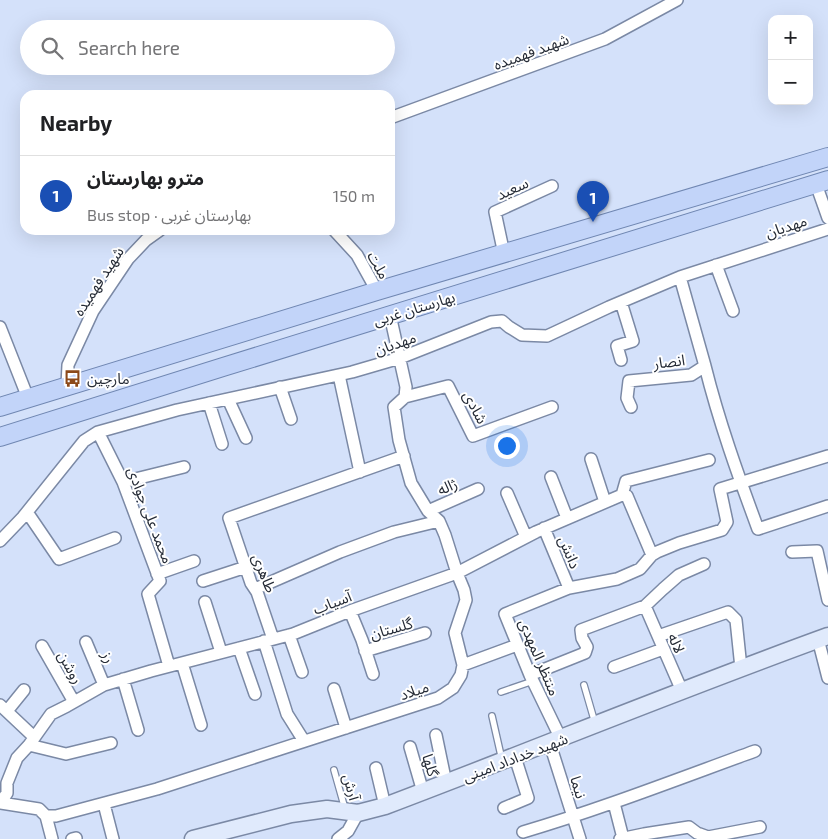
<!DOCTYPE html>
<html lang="en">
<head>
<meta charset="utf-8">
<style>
	:root { --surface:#fff; --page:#f6f6f6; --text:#202124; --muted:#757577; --line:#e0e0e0; --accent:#7c3aed }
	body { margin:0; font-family:"Exo 2","Noto Sans Arabic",sans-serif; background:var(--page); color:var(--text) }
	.controls { position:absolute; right:15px; top:15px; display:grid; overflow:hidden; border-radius:10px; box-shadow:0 5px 20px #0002 }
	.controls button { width:45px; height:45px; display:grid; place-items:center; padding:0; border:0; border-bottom:1px solid var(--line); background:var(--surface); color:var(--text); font:25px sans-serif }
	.you { position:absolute; left:506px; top:445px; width:18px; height:18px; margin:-12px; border:4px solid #fff; border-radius:50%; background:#1a73e8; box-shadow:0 0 0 8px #1a73e833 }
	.badge { display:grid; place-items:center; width:32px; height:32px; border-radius:50%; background:var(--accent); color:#fff; font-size:16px; font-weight:700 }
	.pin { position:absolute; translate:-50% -41px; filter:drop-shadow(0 1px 2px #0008) }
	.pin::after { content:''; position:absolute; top:26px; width:18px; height:15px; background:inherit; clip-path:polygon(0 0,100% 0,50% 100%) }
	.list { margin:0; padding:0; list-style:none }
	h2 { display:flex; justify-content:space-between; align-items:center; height:65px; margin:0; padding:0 20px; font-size:21px }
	h2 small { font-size:16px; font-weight:400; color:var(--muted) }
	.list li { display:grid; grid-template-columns:32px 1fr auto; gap:15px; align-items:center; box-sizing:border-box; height:80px; padding:0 20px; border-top:1px solid var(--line) }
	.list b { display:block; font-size:19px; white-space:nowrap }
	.list p { margin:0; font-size:16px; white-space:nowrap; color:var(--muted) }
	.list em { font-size:16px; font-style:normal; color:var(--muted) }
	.icon { flex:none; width:28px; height:28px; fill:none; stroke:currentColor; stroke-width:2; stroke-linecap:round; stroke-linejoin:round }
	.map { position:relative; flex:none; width:828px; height:839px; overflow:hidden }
	.search { position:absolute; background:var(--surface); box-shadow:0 5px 20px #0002; left:20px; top:20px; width:375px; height:55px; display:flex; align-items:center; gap:12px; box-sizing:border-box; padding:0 18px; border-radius:28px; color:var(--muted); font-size:19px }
	.panel { position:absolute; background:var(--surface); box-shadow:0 5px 20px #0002; left:20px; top:90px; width:375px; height:145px; border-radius:15px }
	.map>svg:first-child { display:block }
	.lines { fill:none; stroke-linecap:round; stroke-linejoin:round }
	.lane-casing { stroke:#7b89a5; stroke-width:8 }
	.street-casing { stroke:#7b89a5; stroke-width:14 }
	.secondary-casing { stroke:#7b89a5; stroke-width:19 }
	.primary-casing { stroke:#7087b2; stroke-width:20 }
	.lane { stroke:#fff; stroke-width:5.5 }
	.street { stroke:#fff; stroke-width:11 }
	.secondary { stroke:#e0eafc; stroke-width:16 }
	.primary { stroke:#c2d4f9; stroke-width:18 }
	.labels { text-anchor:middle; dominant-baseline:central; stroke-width:4; stroke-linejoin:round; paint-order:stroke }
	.street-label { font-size:15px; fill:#252b36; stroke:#fff }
	.poi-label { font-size:15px; fill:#252b36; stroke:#fff; text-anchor:start }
</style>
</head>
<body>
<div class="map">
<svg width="828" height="839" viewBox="0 0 828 839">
	<rect width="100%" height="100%" fill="#d4e1fa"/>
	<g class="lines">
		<defs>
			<path id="lane" d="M584,685L595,723
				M501,692L533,681
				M492,716L502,760
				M334,770L345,809"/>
			<path id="street" d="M390,118L605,39L677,0
				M816,184L828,218
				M334,230L357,255L377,291
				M504,254L495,212L552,186
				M716,265L733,311
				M621,302L633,341L617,346L621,360
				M0,327L28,398
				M705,366C719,422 738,475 758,529L828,506
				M339,375L360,472
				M67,385L68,365L93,311L128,259L146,240L160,230
				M280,387L291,419
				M405,397L448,386L473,436L552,407
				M228,399L246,438
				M209,403L222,444
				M631,407L627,398L629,381L691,375L705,366L680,277
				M98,432L123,482L160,581L148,594L169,666
				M591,459L605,502
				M551,477L567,518
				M123,482L184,467
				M507,493L526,537
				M622,495L626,481L709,460
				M622,495L627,496L652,555
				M428,511L478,489
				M27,512L59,559L115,538
				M544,528L569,588
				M0,541L23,517L84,441L98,432L177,410L352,372L400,358L491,322L502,321L509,327L522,335L547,336L609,307L680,277L828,229
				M792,552L817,551L828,600
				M157,574L194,561
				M203,581L246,567
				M255,589L340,552L394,532L439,521
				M205,602L221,652
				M645,606L682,691
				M350,611L362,640L373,674
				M289,635L302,672
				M658,636L728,612L736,620L741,668
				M273,639L257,592L251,583L229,518L404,456
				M818,639L828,678
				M264,641L287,714L304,741
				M86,642L104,685
				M42,646L74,702
				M239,648L255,694
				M365,651L425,633
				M182,663L201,725
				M463,665L517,645
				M614,667L663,649
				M530,675L585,653L587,647L582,638L581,630L645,606L663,589L679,575L704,564
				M123,679L138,730
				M334,689L346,728
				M0,705L34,737
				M7,711L24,690
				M436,735L446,783
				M561,739L530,675L505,614L569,588L617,579L640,569L652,555L657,552L679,543L722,530L727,522L720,489L828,456
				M550,744L580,839
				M29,745L66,754L111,743
				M410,747L423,792
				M376,768L385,806
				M0,803L7,793V783L17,758L29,745L51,714L67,706L104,685L151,671L293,634L350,611L457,573L536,532L622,495
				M1,803L39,809L46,816H56L157,789L438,698L453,688L461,675L463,665L455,633L466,600L464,590L457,573L445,535L439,521L428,511L411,483L399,440L394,407L405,397L406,387L390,315
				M614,803L623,838
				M104,804L113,839
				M504,808L528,798L515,757
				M46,816L52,839
				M523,832C601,809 678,779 755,751
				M72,839L76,838
				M338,839L348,831L358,813
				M620,839L644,834L689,827L697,833L708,837L760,827"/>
			<path id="secondary" d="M193,839L291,814L327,809L358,813L385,806C533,750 679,690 828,636"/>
			<path id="primary" d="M0,407L377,291L828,157
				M0,437L223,367L828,180"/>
		</defs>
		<use href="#lane" class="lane-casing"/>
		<use href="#street" class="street-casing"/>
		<use href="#secondary" class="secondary-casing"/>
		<use href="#primary" class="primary-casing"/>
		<use href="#lane" class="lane"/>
		<use href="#street" class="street"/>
		<use href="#secondary" class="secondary"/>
		<use href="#primary" class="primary"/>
	</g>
	<defs>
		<symbol id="bus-bare" viewBox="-9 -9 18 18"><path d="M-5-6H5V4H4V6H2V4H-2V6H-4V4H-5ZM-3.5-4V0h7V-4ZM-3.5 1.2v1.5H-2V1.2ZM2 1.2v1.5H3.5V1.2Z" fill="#8c4919" stroke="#fff" stroke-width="2.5" paint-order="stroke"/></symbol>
	</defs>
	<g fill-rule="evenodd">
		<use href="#bus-bare" x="60" y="366" width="25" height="25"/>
	</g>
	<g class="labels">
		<g class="street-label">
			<text transform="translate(531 51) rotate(-20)">شهید فهمیده</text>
			<text transform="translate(512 188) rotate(-25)">سعید</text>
			<text transform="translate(786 226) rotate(-18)">مهدیان</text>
			<text transform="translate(379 265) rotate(61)">ملت</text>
			<text transform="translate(98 281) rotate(-57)">شهید فهمیده</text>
			<text transform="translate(414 308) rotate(-17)">بهارستان غربی</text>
			<text transform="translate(395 343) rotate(-19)">مهدیان</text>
			<text transform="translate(669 361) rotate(-7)">انصار</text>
			<text transform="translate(476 407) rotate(62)">شادی</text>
			<text transform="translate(447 486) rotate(-23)">ژاله</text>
			<text transform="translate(151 515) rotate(69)">محمد علی جوادی</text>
			<text transform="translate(570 552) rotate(67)">دانش</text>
			<text transform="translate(265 573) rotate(68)">طاهری</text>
			<text transform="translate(332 602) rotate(-21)">آسیاب</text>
			<text transform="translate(391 628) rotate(-16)">گلستان</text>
			<text transform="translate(677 643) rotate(66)">لاله</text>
			<text transform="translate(109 657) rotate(67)">رز</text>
			<text transform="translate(540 657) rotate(67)">منتظر المهدی</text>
			<text transform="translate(71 667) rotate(61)">روشن</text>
			<text transform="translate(414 690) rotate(-19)">میلاد</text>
			<text transform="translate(515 757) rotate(-21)">شهید خداداد امینی</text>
			<text transform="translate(431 765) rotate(74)">گلها</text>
			<text transform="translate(352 787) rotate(75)">آرش</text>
			<text transform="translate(579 787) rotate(73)">نیما</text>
		</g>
		<g class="poi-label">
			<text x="87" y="378">مارچین</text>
		</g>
	</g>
</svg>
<div class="controls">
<button>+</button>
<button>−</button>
</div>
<div class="you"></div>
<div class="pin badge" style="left:593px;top:222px;background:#1a4fb4">1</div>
<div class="search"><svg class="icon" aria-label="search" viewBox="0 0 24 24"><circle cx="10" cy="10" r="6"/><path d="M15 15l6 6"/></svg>Search here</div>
<section class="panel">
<h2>Nearby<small></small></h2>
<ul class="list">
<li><span class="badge" style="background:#1a4fb4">1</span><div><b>مترو بهارستان</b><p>Bus stop · بهارستان غربی</p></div><em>150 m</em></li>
</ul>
</section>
</div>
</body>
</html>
